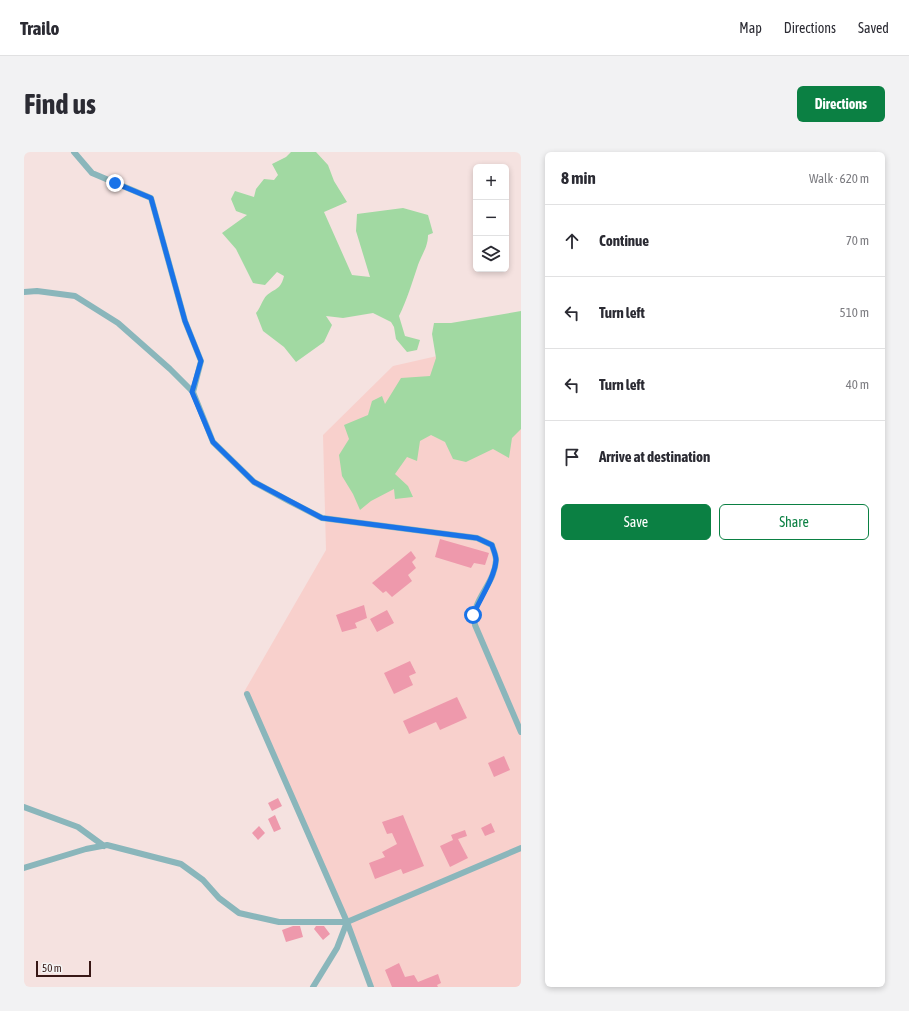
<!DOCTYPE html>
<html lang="en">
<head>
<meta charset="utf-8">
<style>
	:root { --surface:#fff; --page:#f2f2f3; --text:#2b2b33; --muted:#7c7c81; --line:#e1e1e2; --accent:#0b8043 }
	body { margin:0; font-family:"Asap Condensed",sans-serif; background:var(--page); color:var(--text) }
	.controls { position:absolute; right:12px; top:12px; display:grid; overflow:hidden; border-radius:6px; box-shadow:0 2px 6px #0003 }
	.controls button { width:36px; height:36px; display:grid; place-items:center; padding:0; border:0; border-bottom:1px solid var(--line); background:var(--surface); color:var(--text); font:20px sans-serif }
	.scale { position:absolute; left:12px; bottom:10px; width:55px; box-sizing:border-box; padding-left:4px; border:2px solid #381816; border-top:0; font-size:11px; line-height:14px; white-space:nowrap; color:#381816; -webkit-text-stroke:3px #f4f4f4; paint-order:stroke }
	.stop { position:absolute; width:12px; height:12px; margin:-9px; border:3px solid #1a73e8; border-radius:50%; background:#fff }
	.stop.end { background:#1a73e8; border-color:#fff; box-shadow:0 1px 4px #0008 }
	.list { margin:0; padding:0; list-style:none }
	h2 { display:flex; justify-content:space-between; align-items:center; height:52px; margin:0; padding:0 16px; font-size:17px }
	h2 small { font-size:13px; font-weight:400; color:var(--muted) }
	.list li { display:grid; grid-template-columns:26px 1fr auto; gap:12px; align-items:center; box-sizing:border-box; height:72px; padding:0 16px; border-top:1px solid var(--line) }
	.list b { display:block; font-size:15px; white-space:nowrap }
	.list em { font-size:13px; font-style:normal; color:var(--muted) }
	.actions { display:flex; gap:8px; padding:12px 16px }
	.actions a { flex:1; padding:9px 0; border:1px solid var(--accent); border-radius:6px; text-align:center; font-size:14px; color:var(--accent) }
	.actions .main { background:var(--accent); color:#fff }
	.icon { flex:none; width:22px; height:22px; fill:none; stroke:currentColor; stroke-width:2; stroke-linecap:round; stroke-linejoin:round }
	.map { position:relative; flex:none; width:497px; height:835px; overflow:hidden; border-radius:6px }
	header { display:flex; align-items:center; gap:24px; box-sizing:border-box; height:56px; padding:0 20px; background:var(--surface); border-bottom:1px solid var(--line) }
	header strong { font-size:19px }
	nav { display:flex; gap:22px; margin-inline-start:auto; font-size:14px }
	.intro { display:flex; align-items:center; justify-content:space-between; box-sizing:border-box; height:96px; padding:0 24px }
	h1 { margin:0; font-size:28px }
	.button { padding:10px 18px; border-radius:6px; background:var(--accent); color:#fff; font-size:14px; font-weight:700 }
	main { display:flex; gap:24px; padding:0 24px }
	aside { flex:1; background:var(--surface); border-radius:6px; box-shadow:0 2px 6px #0003 }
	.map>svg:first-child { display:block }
	.built { fill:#f8d0cc }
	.green { fill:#a1d9a2 }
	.building { fill:#ee99ac }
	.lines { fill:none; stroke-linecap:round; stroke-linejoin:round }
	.street { stroke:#8ab6bb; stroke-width:6 }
	.route { stroke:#1a73e8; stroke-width:5 }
</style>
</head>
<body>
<header>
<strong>Trailo</strong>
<nav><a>Map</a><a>Directions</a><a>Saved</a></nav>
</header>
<div class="intro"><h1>Find us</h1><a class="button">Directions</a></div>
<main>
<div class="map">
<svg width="497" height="835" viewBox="0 0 497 835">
	<rect width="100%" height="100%" fill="#f5e2e0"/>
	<path class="built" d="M497,185V835H345L316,761L220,540L302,398L299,283L369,214Z"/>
	<path class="green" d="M267,0H292L304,13L310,29L323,50L300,60L328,123L346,125L332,79L333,62L379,56L404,63L409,81L404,83C404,95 398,102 394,113C388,131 383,148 375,164L381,184L396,188L393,198L383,200L372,187L370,175L367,170L349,161L319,166L302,164L308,173L300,190L272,210L260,195L239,179L232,161C236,156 237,152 240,147C247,136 256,141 260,124L253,120L241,133L229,131L212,97L198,81L223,63L212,59L207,47L211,39L230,45L232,37L240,27L250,28L254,23L248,12L262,5Z
		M497,159V277L488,286L485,306L469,297L442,310L429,307L421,290L407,283L396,289L393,309L383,305L371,322L384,334L389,345L371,347L370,337L347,349L336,358L329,342L318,324L315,303L325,287L320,273L344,263L348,249L358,244L361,252L377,226L406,224L412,206L408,182L410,171H427Z"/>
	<path class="building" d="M416,387L465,401L461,413L450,411L447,416L411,405Z
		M387,399L392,406L388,410L392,416L384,423L388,429L368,445L362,439L359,441L348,431Z
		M340,453L343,466L331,471L333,476L318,480L312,463Z
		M363,458L370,471L353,480L346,467Z
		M386,509L392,521L385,524L389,533L370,542L360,521Z
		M433,545L443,566L416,578L412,570L385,582L379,569Z
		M480,604L486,618L470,625L464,611Z
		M254,646L258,654L248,659L244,651Z
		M251,663L257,677L250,680L244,667Z
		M379,663L400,714L379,722L377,717L351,727L345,711L361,705L358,700L373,692L368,681L363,682L358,670Z
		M467,671L471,680L461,684L457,676Z
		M235,674L241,681L234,688L228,681Z
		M441,678L443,684L434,687L444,706L426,715L416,694L429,688L427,683Z
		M269,774H276L279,785L262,790L258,778Z
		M292,774H300L306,782L299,788L290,777Z
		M375,811L381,825L390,823L394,830L414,822L417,831L413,833L414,835H368L361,818Z"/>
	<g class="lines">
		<path class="street" d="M50,0L68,21L127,46L161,169L177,209L169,240
			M0,140L13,139L51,144L94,171L146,217L169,240L189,290L230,330L265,349L298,366L453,386L468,393C469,397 472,403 472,408C471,433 446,448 451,473L497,580
			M223,542L323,770L347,835
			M0,655L54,675L80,694
			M0,716L62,697L83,693L157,712L179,728L195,746L215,761L255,770H323
			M289,835L313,796L323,770L497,696"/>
	</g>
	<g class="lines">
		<path class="route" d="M91,31L127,46L161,169L177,209L168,240L189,290L230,330L298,366L453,386L468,393C469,397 472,403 472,408C471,425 456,447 449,463"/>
	</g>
</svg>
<div class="controls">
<button>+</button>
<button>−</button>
<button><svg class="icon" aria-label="layers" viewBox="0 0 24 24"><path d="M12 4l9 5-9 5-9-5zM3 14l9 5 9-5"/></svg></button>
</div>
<div class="scale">50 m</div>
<div class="stop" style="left:449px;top:463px"></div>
<div class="stop end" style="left:91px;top:31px"></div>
</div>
<aside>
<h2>8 min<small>Walk · 620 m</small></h2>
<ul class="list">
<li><svg class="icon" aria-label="ahead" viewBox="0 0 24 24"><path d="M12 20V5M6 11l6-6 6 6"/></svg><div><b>Continue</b></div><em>70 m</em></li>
<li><svg class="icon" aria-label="left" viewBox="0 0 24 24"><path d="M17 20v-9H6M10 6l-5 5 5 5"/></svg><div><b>Turn left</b></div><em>510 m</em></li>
<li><svg class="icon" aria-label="left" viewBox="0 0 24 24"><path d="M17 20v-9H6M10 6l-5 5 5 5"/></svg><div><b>Turn left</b></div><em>40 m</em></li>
<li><svg class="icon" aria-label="arrive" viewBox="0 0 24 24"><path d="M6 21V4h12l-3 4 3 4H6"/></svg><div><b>Arrive at destination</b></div></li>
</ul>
<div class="actions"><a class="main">Save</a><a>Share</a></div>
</aside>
</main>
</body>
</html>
